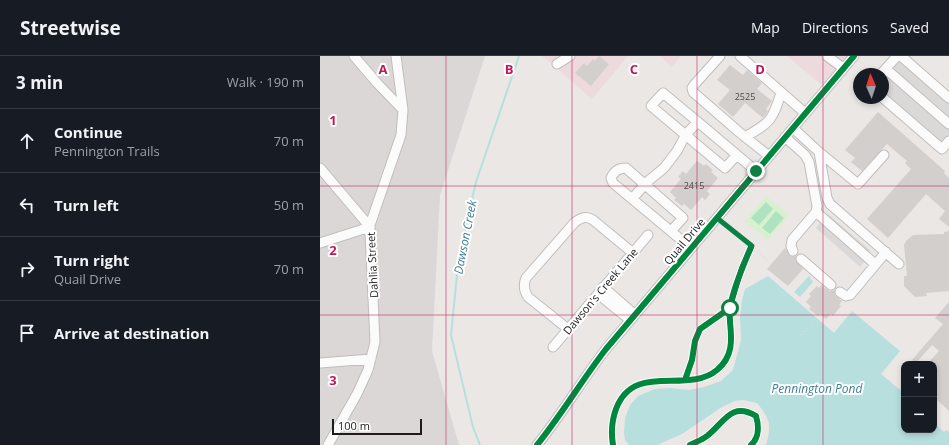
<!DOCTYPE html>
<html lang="en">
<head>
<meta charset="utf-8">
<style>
	:root { --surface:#171b24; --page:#20242c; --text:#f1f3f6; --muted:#9ea1a6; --line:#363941 }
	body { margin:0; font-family:"Open Sans",sans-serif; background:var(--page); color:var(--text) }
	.controls { position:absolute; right:12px; bottom:12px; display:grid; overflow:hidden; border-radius:8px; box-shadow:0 2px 6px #0003 }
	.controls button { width:36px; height:36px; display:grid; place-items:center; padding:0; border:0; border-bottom:1px solid var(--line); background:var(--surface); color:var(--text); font:20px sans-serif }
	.compass { position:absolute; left:533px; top:12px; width:36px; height:36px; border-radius:50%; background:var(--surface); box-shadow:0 2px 6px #0003; rotate:357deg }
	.scale { position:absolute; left:12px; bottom:10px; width:90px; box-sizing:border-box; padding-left:4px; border:2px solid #1c1c1c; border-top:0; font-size:11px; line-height:14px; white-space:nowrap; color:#1c1c1c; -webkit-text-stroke:3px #fff; paint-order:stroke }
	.stop { position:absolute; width:12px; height:12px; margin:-9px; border:3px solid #0b8043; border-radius:50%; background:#fff }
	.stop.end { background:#0b8043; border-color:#fff; box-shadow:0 1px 4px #0008 }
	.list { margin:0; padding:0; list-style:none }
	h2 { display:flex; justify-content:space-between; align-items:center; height:52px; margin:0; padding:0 16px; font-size:17px }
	h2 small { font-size:13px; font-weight:400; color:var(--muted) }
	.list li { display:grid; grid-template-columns:26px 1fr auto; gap:12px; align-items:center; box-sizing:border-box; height:64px; padding:0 16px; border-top:1px solid var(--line) }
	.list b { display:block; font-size:15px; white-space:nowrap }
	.list p { margin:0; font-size:13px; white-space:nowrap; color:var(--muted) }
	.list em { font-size:13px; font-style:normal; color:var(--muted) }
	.icon { flex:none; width:22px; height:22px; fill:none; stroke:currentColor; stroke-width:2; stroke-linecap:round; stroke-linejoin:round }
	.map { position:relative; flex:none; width:629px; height:389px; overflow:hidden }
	header { display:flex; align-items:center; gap:24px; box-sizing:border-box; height:56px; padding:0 20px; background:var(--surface); border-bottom:1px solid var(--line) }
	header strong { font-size:19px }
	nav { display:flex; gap:22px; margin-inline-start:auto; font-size:14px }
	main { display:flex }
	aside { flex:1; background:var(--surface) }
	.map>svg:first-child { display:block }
	.residential { fill:#dad7d6 }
	.commercial { fill:#eddadc }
	.park { fill:#d7f1ce }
	.pitch { fill:#afe2c0 }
	.parking { fill:#dbd9d8 }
	.water { fill:#b7dfde }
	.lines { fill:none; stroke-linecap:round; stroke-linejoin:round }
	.stream { stroke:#b7dfde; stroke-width:2 }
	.building { fill:#d3cfcd }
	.minor-casing { stroke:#c0bebd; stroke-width:11 }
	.path { stroke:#ead7d9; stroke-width:1; stroke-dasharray:2 2; stroke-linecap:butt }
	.minor { stroke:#fcfbfb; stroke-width:9 }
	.cycleway-casing { stroke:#fff; stroke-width:8 }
	.cycleway { stroke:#00873e; stroke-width:6 }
	.route { stroke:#0b8043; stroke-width:5 }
	.grid { fill:none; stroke:#c2185b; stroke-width:1; stroke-opacity:0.55 }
	.labels { text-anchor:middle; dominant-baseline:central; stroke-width:4; stroke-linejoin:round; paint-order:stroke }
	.number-label { font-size:9px; fill:#4a4948 }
	.street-label { font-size:11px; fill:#1c1c1c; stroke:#fff }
	.water-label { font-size:12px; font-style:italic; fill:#407e95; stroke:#fff }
	.grid-label { font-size:13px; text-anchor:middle; font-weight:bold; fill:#c2185b; stroke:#fff; stroke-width:4; stroke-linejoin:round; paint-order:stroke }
</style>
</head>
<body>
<header>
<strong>Streetwise</strong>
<nav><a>Map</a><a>Directions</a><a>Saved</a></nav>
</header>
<main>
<aside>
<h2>3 min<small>Walk · 190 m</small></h2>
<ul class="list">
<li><svg class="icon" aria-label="ahead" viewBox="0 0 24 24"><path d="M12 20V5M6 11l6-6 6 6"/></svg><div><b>Continue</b><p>Pennington Trails</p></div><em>70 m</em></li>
<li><svg class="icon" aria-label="left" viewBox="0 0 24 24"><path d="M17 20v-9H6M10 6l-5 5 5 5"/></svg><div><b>Turn left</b></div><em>50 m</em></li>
<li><svg class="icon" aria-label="right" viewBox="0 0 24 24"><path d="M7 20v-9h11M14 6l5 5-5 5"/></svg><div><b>Turn right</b><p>Quail Drive</p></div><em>70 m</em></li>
<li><svg class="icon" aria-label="arrive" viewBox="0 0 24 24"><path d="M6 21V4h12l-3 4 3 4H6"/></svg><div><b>Arrive at destination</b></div></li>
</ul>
</aside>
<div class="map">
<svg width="629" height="389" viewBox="0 0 629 389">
	<rect width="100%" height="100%" fill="#ebe7e4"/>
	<path class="residential" d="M0,0H165L120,139L112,295L139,389H0Z"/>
	<path class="commercial" d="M222,0H308L272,43Z
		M340,0H361L352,11Z
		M467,0H529L503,30Z"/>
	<path class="park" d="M446,140L469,159L448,184L425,165Z"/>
	<path class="pitch" d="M446,146L453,153L439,169L431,162Z
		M456,155L464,162L450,178L442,172Z"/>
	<path class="parking" d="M577,0L629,42V85L622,93L563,42V18Z
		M508,158L550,194L548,197L552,204L549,209L544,206L540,211L496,172L500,167L495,162H505Z"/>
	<path class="water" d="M448,220L514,277L532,255L580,295L561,318L584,337V374H614V367L624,376L626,374L629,376V389H446C452,368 450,363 437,347L423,344L415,345L402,351L362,378L337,389H309L305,384L304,376L305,362L310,349L318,340L335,333L350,332L369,334L384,331L401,325L413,314L421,284L420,261L422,245L425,233Z
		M489,220L493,226L480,241L474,236Z"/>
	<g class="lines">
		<path class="stream" d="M160,389L153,371L131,279L139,199L156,126L199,0"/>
	</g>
	<path class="building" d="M279,0L289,8L271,30L255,17L264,7L267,10L273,3L275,5Z
		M410,9L423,19L427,14L442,27L437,33L452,45L446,53L448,55L443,62L425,47L413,61L398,48L410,34L397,24Z
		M558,56L625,115L624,117L629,122V171L619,163L625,155L606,138L568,182L547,163L591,113L585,107L587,105L567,88L542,115L531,106L535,102L525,94Z
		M377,105L384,110L386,108L393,114L391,116L398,122L387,135L390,138L385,144L382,141L371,154L364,148L362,150L354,144L356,142L350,136L361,123L358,121L363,115L366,118Z
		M629,175V235L606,237L607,240L595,241L584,230V220H587L584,189L586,185L593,179L624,178V176Z
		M465,192L470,200H476V205L483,213L468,230L447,213Z
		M501,229L509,235L515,234V239L522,245L519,249L521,250L513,260L511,258L506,263L500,258L498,260L489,253L491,251L486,246L491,240L489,238L497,230L499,232Z
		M629,246V355L616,343L618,341L614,338V308H607L619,295L612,289L596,307L592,304L623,268L615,262Z"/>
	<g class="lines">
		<defs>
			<path id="minor" d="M34,0L57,27L83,54
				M400,0L374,29L372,32L373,36L419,76L449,100
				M420,0L485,57
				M507,0L523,12
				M581,0L629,42
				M237,8L250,0
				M566,13L629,68
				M561,18L577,0
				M563,42L622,93L629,85
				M378,66L343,37L331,50L405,112L417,99
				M473,72L499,96L507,142L510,148L579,208
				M425,81C451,66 452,65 461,37
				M465,81L485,99L489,106L497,150L496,156L472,184L471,190L473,195
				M499,96L538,128L564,99
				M0,112L50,171L0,187
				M312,143L327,126L344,112L357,95L366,78L378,66L436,115
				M496,156L555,208
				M351,175L363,162L306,112C299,112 294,115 291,122L293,127L371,192
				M481,203L511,229
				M283,231L315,259
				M520,236L526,240L530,239L566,196
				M278,238L310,264
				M248,273L208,241C204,235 203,229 206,222L255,166C261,162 266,159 273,164L313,197
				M233,291L328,179
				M0,307L51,303
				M8,389L37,338L48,314L55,286L50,176V169L81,79L83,54L76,0
				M217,389C242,358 262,324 286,293L534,0"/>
		</defs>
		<use href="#minor" class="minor-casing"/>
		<path class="path" d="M403,167L449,206
			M481,279L497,261
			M387,380L390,389"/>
		<use href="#minor" class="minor"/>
		<defs>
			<path id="cycleway" d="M365,324L372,304L375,285L380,273L410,252
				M217,389C242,358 262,324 286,293L534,0
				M293,389C291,377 292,364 296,353C314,305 367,339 397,314C413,301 412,284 410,266C410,261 409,256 410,251C414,230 423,210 431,191
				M370,389C376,386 382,384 387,380C404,367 411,345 436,360C439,370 439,382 431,389"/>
		</defs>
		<use href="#cycleway" class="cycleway-casing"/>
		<use href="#cycleway" class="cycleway"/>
	</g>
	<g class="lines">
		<path class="route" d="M410,252L422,211L432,190L397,162L436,115"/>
	</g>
	<path class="grid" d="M126,0V389M252,0V389M377,0V389M503,0V389M0,130H629M0,259H629"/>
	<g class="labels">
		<g class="number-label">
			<text x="425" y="40">2525</text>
			<text x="374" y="129">2415</text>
		</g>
		<g class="street-label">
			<text transform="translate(364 185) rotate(-50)">Quail Drive</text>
			<text transform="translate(52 209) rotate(-93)">Dahlia Street</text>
			<text transform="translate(280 235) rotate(-50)">Dawson's Creek Lane</text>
		</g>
		<g class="water-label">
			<text transform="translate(145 181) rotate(-79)">Dawson Creek</text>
			<text x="497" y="332">Pennington Pond</text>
		</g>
	</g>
	<g class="grid-label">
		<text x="63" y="18">A</text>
		<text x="189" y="18">B</text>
		<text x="314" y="18">C</text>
		<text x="440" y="18">D</text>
		<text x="13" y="69">1</text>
		<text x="13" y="199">2</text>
		<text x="13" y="329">3</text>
	</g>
</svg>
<div class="controls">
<button>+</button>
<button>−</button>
</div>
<svg class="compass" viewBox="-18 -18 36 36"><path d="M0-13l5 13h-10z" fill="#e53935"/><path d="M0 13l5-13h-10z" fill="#9ea1a6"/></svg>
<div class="scale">100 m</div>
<div class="stop" style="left:410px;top:252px"></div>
<div class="stop end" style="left:436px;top:115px"></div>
</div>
</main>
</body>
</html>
